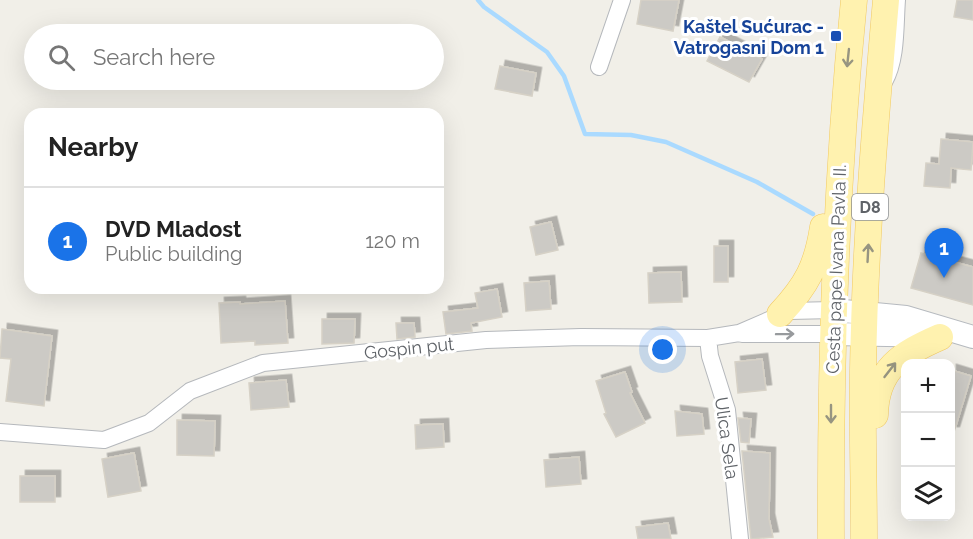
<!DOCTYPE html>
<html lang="en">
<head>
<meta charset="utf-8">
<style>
	:root { --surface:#fff; --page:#f2f2f2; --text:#222; --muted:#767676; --line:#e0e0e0; --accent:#1a73e8 }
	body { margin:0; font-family:Raleway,sans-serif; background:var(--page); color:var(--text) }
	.controls { position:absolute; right:18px; bottom:18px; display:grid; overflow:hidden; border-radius:12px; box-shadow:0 6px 24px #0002 }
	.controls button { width:54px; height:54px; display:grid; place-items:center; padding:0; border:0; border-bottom:2px solid var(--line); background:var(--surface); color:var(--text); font:30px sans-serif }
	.you { position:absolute; left:663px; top:350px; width:21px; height:21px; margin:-15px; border:4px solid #fff; border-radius:50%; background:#1a73e8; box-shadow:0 0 0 9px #1a73e833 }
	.badge { display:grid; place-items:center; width:39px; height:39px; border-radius:50%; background:var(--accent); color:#fff; font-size:20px; font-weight:700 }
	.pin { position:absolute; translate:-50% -50px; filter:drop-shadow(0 2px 3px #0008) }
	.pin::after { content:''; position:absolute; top:32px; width:21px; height:18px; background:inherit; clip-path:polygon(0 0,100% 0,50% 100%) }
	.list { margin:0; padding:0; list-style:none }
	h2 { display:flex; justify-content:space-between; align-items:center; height:78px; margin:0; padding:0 24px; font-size:26px }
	h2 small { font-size:20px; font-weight:400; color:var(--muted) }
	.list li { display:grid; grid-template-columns:39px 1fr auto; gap:18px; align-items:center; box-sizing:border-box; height:108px; padding:0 24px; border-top:2px solid var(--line) }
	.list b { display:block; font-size:22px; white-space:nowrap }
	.list p { margin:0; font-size:20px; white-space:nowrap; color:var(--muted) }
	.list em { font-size:20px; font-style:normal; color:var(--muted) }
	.icon { flex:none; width:33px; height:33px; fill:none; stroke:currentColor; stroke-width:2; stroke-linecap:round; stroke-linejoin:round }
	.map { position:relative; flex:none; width:973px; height:539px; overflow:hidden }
	.search { position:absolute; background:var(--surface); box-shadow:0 6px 24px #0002; left:24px; top:24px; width:420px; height:66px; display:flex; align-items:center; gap:15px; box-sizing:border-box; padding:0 21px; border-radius:33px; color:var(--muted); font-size:22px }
	.panel { position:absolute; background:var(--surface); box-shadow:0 6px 24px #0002; left:24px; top:108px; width:420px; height:186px; border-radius:18px }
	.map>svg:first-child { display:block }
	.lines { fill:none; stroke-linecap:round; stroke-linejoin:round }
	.stream { stroke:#aadaff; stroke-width:4.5 }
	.building { fill:#cccac5; stroke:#d6d1c6; stroke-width:1.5; filter:url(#shadow) }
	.lane-casing { stroke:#b5b8bc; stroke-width:10 }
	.street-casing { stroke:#b5b8bc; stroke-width:18 }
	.secondary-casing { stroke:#b6babf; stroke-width:24 }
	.primary-casing { stroke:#f2c960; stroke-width:27 }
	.lane { stroke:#fff; stroke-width:8 }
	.street { stroke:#fff; stroke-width:16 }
	.secondary { stroke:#fff; stroke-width:22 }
	.primary { stroke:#fff2af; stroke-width:26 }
	.oneway { stroke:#979581 }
	.oneway2 { stroke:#979a9d }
	.transit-dot { fill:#1a4fb4; stroke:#fff; stroke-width:2 }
	.labels { text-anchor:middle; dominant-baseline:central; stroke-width:6; stroke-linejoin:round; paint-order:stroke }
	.shield { fill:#fff; stroke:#8f9295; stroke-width:1.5 }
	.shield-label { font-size:16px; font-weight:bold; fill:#5f6368 }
	.transit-label { font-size:18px; font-weight:bold; fill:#164399; stroke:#fff; text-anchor:end }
	.street-label { font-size:18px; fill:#5f6368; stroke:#fff }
</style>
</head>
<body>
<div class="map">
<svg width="973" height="539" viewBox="0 0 973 539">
	<defs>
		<filter id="shadow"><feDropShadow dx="5.5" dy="-5.5" stdDeviation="0" flood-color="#0004"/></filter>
	</defs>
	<rect width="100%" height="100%" fill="#f1efe8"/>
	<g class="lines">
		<path class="stream" d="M478,0L484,7L547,52L564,76L585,134L631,135L666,142L757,182L813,214"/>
	</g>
	<path class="building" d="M641,0H679L673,31L637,24Z
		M957,0H973V20L954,17Z
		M720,37L762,59L749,82L707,61Z
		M500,66L536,73L532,96L495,89Z
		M941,139L973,142L971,170L951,168L950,188L924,186L926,163L939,164Z
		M551,222L558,250L536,255L530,227Z
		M714,246H728V282H714Z
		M921,253L973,267V305L911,288Z
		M681,272L682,302L649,303L648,273Z
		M549,281L551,309L526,311L524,283Z
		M497,289L502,317L471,323L472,331L446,334L443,312L478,308L475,293Z
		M285,301L288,343L255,345V341L221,343L219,303L240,302V304Z
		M322,319H355L354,343L322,344Z
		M396,323H414L415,337L397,339Z
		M2,329L52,336L44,406L6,401L11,359L0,358Z
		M762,359L766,390L738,393L735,362Z
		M951,370L971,376L954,432H951Z
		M625,372L632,392L630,393L645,423L616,437L604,414L606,413L596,381Z
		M286,380L289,407L251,410L249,383Z
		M675,411L702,414L704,434L677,436Z
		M738,418L751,419L749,443L741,442Z
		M177,420L215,421L214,456L177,455Z
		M443,424L444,447L416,449L415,425Z
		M742,451L770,453L769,519L773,537L751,539Z
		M134,453L141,491L108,497L102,459Z
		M579,457L581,484L546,487L544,460Z
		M20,476H55V502H20Z
		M668,523L671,539H638L636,527Z"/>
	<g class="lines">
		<defs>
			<path id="lane" d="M888,83C901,60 899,26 901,0"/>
			<path id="street" d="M599,67L622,0
				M742,334H832
				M708,338L710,356L727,410L740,539
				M0,432L104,440L149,423L190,391L263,363L486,340L581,337L708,338L739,333L790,311L833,310"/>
			<path id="secondary" d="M833,310L906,317L973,337
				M832,334L942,336"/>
			<path id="primary" d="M780,314C807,285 817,266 823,227
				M875,415C876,369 901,354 940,337
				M831,539C830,359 836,180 854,0
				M864,539C864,483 862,426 863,370C865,246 875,123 886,0"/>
		</defs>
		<use href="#lane" class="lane-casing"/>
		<use href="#street" class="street-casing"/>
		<use href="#secondary" class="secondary-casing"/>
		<use href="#primary" class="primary-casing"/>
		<use href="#lane" class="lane"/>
		<use href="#street" class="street"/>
		<use href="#secondary" class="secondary"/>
		<use href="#primary" class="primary"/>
	</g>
	<defs><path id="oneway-shaft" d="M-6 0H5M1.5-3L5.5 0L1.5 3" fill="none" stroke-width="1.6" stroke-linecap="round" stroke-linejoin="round" transform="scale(1.5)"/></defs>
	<g class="oneway">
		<use href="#oneway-shaft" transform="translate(848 58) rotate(96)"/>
		<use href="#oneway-shaft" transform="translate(868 253) rotate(-87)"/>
		<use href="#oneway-shaft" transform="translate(890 370) rotate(-52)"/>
		<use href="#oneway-shaft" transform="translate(831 414) rotate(90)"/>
	</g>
	<use class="oneway2" href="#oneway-shaft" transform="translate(785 334) rotate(-1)"/>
	<rect class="transit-dot" x="830" y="30" width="12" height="12" rx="3"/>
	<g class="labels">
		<rect class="shield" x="852" y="194" width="36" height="26" rx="4.5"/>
		<g class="shield-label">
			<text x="870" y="207">D8</text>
		</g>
		<g class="transit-label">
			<text x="824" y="26">Kaštel Sućurac -<tspan x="824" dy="21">Vatrogasni Dom 1</tspan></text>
		</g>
		<g class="street-label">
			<text transform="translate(836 269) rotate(-88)">Cesta pape Ivana Pavla II.</text>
			<text transform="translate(409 348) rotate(-6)">Gospin put</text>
			<text transform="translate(727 438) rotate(82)">Ulica Sela</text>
		</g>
	</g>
</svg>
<div class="controls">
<button>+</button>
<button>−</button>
<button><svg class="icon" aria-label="layers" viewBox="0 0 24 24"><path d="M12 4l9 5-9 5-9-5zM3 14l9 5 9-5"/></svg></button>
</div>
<div class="you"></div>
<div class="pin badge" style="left:944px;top:278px">1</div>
<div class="search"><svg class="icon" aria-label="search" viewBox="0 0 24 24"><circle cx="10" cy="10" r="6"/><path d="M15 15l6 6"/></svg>Search here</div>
<section class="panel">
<h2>Nearby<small></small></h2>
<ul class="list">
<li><span class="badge">1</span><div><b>DVD Mladost</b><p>Public building</p></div><em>120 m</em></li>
</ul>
</section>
</div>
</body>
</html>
